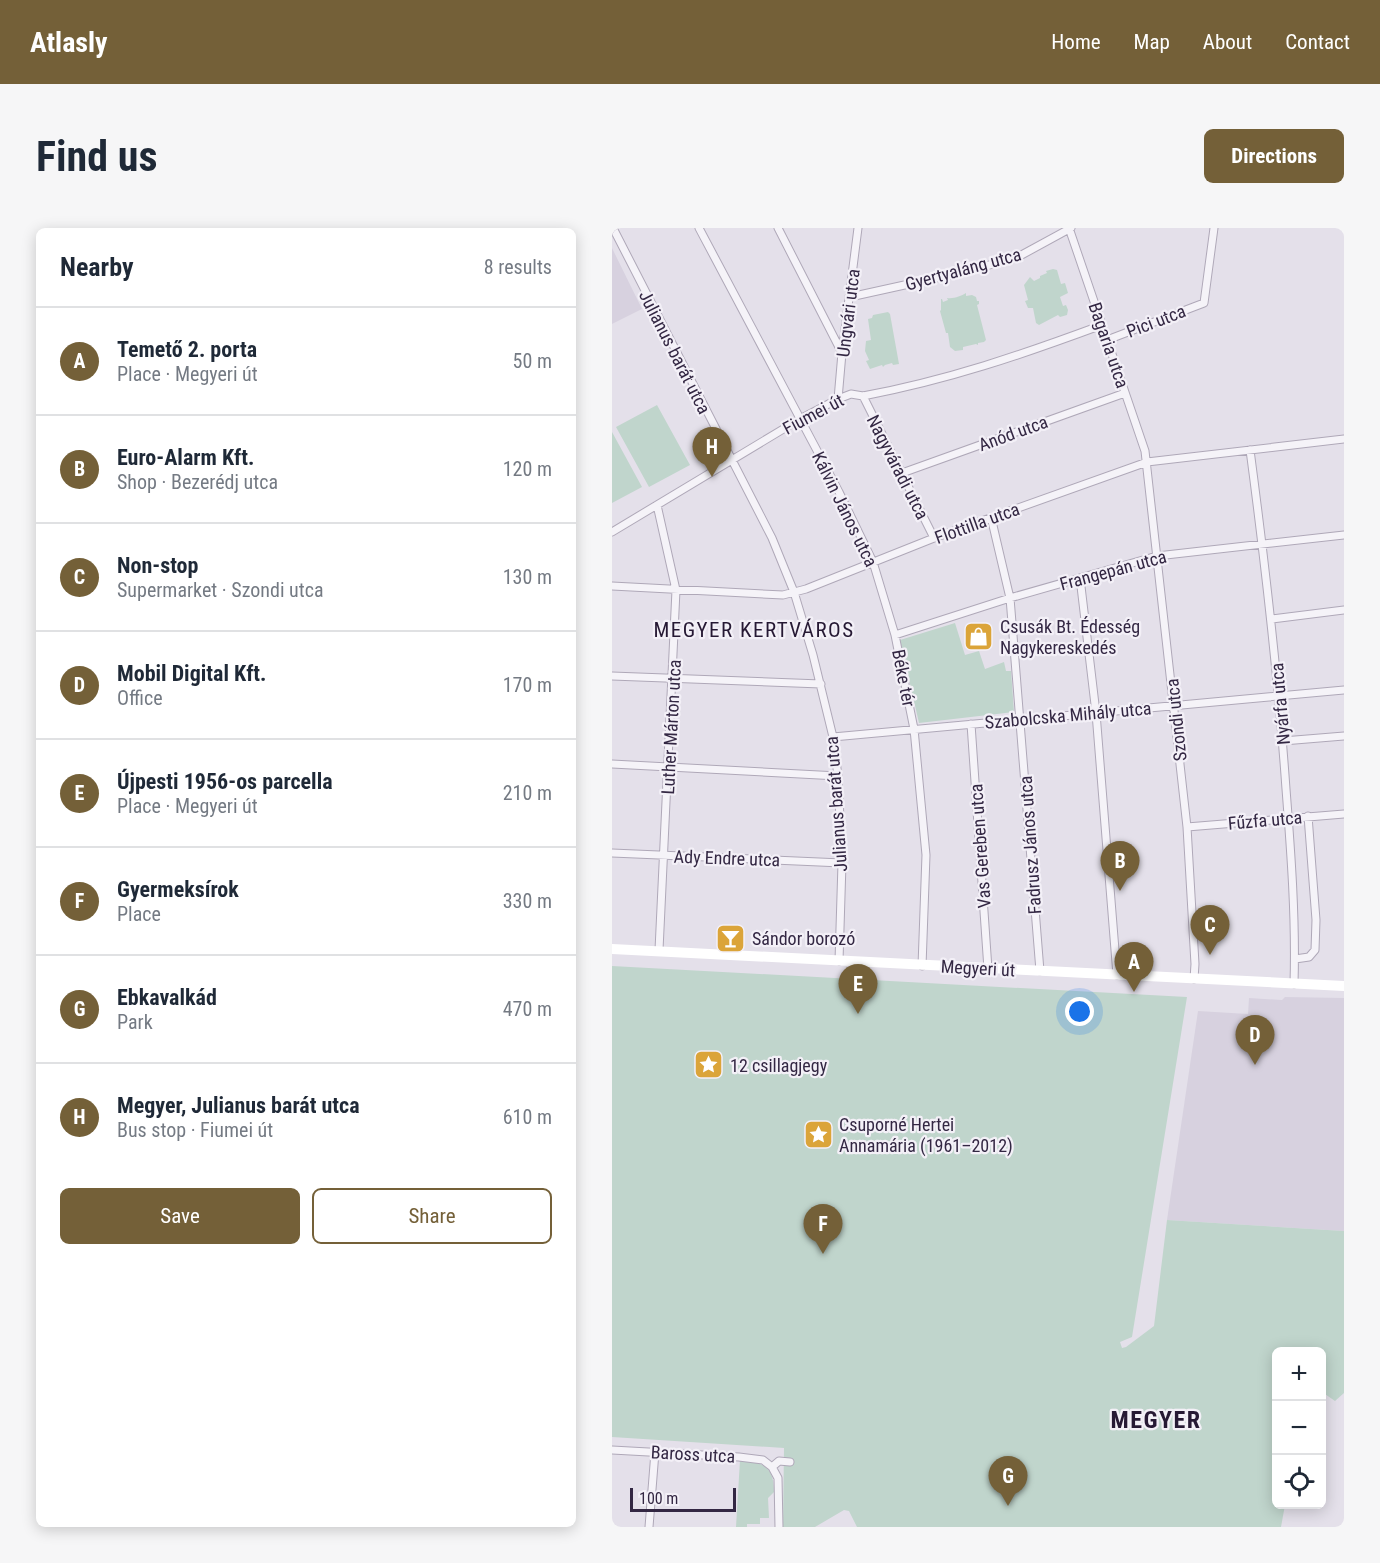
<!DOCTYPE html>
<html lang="en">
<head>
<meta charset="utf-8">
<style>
	:root { --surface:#fff; --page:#f6f6f7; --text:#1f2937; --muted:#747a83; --line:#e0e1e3; --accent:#746038 }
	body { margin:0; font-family:"Roboto Condensed",sans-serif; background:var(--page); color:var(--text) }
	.controls { position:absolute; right:18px; bottom:18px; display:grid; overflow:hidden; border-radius:9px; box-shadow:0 3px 15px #0003 }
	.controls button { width:54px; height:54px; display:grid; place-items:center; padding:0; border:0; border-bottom:2px solid var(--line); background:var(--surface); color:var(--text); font:30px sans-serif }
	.scale { position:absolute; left:18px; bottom:15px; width:106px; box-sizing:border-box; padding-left:6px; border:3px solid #332743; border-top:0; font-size:16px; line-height:21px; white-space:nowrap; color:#332743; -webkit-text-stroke:4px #f3f0f7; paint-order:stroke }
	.you { position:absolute; left:468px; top:784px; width:21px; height:21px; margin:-15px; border:4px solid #fff; border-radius:50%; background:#1a73e8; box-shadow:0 0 0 9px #1a73e833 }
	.badge { display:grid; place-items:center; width:39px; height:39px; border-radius:50%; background:var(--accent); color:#fff; font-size:20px; font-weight:700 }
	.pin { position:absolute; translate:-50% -50px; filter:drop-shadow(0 2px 3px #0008) }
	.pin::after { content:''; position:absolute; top:32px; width:21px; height:18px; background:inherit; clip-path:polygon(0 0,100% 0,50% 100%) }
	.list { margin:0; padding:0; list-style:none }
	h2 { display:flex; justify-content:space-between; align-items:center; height:78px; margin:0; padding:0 24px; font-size:26px }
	h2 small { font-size:20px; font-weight:400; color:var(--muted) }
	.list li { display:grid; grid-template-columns:39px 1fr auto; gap:18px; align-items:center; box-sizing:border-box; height:108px; padding:0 24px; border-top:2px solid var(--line) }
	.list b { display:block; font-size:22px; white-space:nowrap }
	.list p { margin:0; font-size:20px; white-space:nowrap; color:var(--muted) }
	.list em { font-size:20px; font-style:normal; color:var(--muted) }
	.actions { display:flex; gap:12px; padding:18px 24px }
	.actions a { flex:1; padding:14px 0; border:2px solid var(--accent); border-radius:9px; text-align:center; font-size:21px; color:var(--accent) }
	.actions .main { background:var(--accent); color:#fff }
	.icon { flex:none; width:33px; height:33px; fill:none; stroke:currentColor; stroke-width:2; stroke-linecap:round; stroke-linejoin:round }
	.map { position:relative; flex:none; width:732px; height:1299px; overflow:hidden; border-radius:9px }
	header { display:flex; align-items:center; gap:36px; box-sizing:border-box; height:84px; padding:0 30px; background:var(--accent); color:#fff }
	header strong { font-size:28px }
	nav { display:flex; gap:33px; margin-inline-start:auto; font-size:21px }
	.intro { display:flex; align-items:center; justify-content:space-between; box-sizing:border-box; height:144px; padding:0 36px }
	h1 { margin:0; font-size:42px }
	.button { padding:15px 27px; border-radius:9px; background:var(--accent); color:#fff; font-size:21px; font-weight:700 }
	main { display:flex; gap:36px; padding:0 36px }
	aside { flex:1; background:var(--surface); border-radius:9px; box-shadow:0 3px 15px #0003 }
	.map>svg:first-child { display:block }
	.built { fill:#d7d1df }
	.green { fill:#c0d5cc }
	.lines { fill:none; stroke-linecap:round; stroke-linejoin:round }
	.minor-casing { stroke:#afa8b8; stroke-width:9 }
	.minor { stroke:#f5f3f8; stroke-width:7 }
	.secondary { stroke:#fff; stroke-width:10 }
	.labels { text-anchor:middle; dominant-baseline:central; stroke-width:4.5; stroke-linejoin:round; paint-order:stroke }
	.street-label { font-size:18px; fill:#332743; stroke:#f3f0f7 }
	.poi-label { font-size:18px; fill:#332743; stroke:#f3f0f7; text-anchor:start }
	.quarter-label { font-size:21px; letter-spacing:1.5px; fill:#261934; stroke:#f3f0f7 }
	.district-label { font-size:24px; font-weight:bold; letter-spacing:1.5px; fill:#261934; stroke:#f3f0f7 }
</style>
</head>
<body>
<header>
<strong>Atlasly</strong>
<nav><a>Home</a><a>Map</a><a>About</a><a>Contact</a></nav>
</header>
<div class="intro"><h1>Find us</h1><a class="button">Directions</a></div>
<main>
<aside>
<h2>Nearby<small>8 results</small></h2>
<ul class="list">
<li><span class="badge">A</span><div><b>Temető 2. porta</b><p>Place · Megyeri út</p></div><em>50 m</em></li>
<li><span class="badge">B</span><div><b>Euro-Alarm Kft.</b><p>Shop · Bezerédj utca</p></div><em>120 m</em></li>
<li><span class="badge">C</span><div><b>Non-stop</b><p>Supermarket · Szondi utca</p></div><em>130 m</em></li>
<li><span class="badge">D</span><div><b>Mobil Digital Kft.</b><p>Office</p></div><em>170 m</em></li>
<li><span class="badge">E</span><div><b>Újpesti 1956-os parcella</b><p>Place · Megyeri út</p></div><em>210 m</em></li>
<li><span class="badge">F</span><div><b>Gyermeksírok</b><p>Place</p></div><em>330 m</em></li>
<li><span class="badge">G</span><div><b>Ebkavalkád</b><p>Park</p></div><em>470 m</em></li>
<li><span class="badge">H</span><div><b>Megyer, Julianus barát utca</b><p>Bus stop · Fiumei út</p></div><em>610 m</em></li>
</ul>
<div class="actions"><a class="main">Save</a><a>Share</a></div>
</aside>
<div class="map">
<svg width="732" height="1299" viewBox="0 0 732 1299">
	<rect width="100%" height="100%" fill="#e4e0ea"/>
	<path class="built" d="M0,20L30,81L0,96Z
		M673,769L732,770V1003L555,992L586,783L636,786L637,770L670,772Z"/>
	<path class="green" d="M441,41L445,42L449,56L453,55L456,65L448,69L451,78L454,77L456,82L455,87L448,89L446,87L427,97L424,95L421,80H416L413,73L416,72L412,57L418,49L422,53L428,50V48L435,45L434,43Z
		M354,65V68L360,67L364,69L365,73H367V76L365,77L374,112L372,114L366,115V117L364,116L351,119V122L343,123L338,119L336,105H334L328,83L329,82V71H330L331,74L336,72L335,70C342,71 349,68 354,65Z
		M276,84L278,86L287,136L281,137L280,135L273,137L271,139L270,137L258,141L254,133L257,132L253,123L254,113L259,112L256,91L260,90L261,87Z
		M45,177L78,237L37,259L4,199Z
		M0,204L30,259L0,275Z
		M343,395L353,427L367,423L373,441L392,434L394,443H399L402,484L307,495L288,412Z
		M0,738L575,769L520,1109L508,1114L510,1120L514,1119L542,1098L555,992L732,1003V1165L723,1173L710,1164V1124H664V1276L673,1277L669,1299H245L237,1283L232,1282L203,1299H171L172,1220L0,1209Z
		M128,1232C152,1235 162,1238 162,1264L156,1270L157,1290H148V1296H135V1299H124Z"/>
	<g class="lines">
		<defs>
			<path id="minor" d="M1,0L160,310L182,364L201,427L221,509L226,548L230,635L227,733
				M87,0L227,264L261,334L283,407L302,501L314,627L310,738
				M166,0L230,125
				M457,0L533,223L575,599L583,736L582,751
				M238,69L347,45L404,30L459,0
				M495,112L592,75L602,0
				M251,168L322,310
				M226,171L230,125L246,0
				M638,222C653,335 666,447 674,561C679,625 684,691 682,756
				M290,245L513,165
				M45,277L64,362L47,722
				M379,289L398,370L428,743
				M0,304L188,191L226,171L239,166L251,168C336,152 409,127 490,97
				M468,350L484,485L505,747
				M0,358L171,367L194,361L322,310L535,234L732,211
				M660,391L732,382
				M283,407L398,370L545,328L732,307
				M0,448L209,456
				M359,496L376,741
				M221,509L732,462
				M671,513L732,508
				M0,536L226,548
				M575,599L732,586
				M0,625L230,635
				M683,731L697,729L703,722L704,692L696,588
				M0,1222L127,1229L151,1232L160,1239L166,1250L167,1299
				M160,1239L167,1233L178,1234
				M37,1299L43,1224"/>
		</defs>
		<use href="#minor" class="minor-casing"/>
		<use href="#minor" class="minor"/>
		<path class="secondary" d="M0,721L732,758"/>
	</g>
	<defs>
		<symbol id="shop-square" viewBox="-11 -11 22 22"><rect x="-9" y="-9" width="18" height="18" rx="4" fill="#dba439" stroke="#f3f0f7"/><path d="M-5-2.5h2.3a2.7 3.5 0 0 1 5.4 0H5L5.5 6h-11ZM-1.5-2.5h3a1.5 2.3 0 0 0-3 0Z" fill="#fff"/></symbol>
		<symbol id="bar-square" viewBox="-11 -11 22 22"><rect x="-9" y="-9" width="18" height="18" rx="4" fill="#dba439" stroke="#f3f0f7"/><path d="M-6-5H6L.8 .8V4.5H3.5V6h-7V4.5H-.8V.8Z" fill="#fff"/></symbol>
		<symbol id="sight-square" viewBox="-11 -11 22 22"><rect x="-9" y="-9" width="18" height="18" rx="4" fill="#dba439" stroke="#f3f0f7"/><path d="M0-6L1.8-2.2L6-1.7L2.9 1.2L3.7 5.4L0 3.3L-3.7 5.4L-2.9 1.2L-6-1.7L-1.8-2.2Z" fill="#fff"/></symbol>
	</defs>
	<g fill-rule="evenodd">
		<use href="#shop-square" x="350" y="392" width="33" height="33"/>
		<use href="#bar-square" x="102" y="694" width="33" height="33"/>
		<use href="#sight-square" x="80" y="820" width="33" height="33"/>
		<use href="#sight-square" x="190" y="890" width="33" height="33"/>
	</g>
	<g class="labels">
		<g class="street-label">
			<text transform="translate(351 41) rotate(-15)">Gyertyaláng utca</text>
			<text transform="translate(236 85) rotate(-83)">Ungvári utca</text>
			<text transform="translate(544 93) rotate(-21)">Pici utca</text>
			<text transform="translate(497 117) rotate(71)">Bagaria utca</text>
			<text transform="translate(63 124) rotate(63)">Julianus barát utca</text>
			<text transform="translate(201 186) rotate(-28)">Fiumei út</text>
			<text transform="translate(401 205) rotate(-20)">Anód utca</text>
			<text transform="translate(286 239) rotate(63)">Nagyváradi utca</text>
			<text transform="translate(233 281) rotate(64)">Kálvin János utca</text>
			<text transform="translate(365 295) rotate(-20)">Flottilla utca</text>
			<text transform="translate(501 342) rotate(-15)">Frangepán utca</text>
			<text transform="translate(292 450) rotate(79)">Béke tér</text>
			<text transform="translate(668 476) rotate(-95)">Nyárfa utca</text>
			<text transform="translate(456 487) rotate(-5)">Szabolcska Mihály utca</text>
			<text transform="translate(564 492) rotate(-96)">Szondi utca</text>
			<text transform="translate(59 499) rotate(-87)">Luther Márton utca</text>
			<text transform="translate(224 576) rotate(-94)">Julianus barát utca</text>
			<text transform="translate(653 592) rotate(-5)">Fűzfa utca</text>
			<text transform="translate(418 617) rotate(-94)">Fadrusz János utca</text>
			<text transform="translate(368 618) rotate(-94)">Vas Gereben utca</text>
			<text transform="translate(115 630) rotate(2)">Ady Endre utca</text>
			<text transform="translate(366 740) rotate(3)">Megyeri út</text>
			<text transform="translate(81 1226) rotate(3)">Baross utca</text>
		</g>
		<g class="poi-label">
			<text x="388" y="398">Csusák Bt. Édesség<tspan x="388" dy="21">Nagykereskedés</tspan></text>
			<text x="140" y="710">Sándor borozó</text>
			<text x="118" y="837">12 csillagjegy</text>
			<text x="227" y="896">Csuporné Hertei<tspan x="227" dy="21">Annamária (1961–2012)</tspan></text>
		</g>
		<g class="quarter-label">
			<text x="142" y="402">MEGYER KERTVÁROS</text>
		</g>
		<g class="district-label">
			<text x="544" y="1192">MEGYER</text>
		</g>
	</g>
</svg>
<div class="controls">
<button>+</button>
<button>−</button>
<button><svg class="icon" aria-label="locate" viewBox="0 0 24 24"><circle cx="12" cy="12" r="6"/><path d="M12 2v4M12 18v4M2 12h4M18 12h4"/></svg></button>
</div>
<div class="scale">100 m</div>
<div class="you"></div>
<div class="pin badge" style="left:522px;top:764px">A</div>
<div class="pin badge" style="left:508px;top:663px">B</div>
<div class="pin badge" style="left:598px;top:727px">C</div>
<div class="pin badge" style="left:643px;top:837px">D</div>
<div class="pin badge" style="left:246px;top:786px">E</div>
<div class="pin badge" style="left:211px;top:1026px">F</div>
<div class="pin badge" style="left:396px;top:1278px">G</div>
<div class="pin badge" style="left:100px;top:249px">H</div>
</div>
</main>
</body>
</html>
